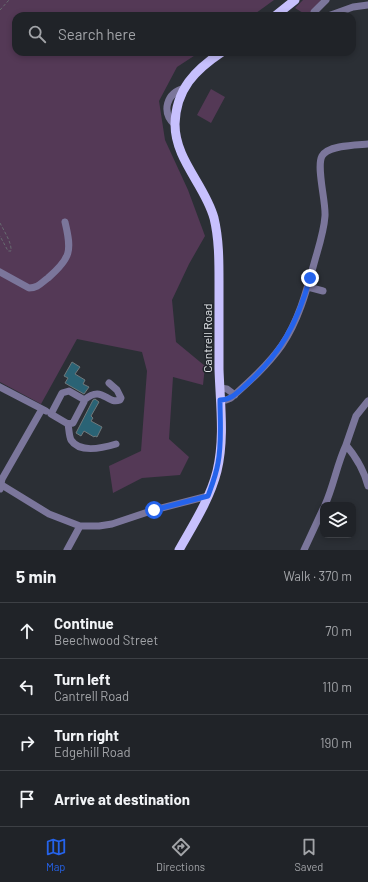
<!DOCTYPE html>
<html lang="en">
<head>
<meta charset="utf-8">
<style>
	:root { --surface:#202328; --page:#282b30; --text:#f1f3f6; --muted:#a2a4a8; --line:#3d4045; --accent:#2563eb }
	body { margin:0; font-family:Barlow,sans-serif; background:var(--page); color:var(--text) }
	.controls { position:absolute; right:12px; bottom:12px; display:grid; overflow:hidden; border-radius:8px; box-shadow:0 2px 6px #0003 }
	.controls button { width:36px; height:36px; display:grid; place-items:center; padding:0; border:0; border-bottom:1px solid var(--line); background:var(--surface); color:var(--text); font:20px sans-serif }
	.stop { position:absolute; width:12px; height:12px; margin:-9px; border:3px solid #2563eb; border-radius:50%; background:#fff }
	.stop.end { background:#2563eb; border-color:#fff; box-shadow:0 1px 4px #0008 }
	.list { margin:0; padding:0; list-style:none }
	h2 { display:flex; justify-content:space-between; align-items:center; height:52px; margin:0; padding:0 16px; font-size:17px }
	h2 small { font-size:13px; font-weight:400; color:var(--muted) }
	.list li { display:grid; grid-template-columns:26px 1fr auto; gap:12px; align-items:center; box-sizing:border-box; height:56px; padding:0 16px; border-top:1px solid var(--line) }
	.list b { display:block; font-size:15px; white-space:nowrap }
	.list p { margin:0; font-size:13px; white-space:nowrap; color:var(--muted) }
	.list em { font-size:13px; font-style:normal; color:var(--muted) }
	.icon { flex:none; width:22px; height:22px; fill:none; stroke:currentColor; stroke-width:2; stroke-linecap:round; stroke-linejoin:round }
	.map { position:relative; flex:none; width:368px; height:550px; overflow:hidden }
	.search { position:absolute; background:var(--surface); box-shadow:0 2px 6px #0003; left:12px; right:12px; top:12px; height:44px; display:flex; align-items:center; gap:10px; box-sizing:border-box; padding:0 14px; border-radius:12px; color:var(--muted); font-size:15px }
	.sheet { height:276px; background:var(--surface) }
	nav { display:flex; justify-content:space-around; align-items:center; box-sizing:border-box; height:56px; border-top:1px solid var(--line); background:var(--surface); font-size:11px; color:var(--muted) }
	nav a { display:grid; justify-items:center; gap:2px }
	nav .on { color:var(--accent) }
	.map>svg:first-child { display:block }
	.green { fill:#543956 }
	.building { fill:#2a6375; stroke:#6f787b }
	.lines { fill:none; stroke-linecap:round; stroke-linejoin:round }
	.path { stroke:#676b70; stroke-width:1; stroke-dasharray:3 2; stroke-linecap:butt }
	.minor { stroke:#7b769b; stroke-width:7 }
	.major { stroke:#c7c0fd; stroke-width:9 }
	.route { stroke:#2563eb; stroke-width:5 }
	.labels { text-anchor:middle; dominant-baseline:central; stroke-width:3; stroke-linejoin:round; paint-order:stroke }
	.street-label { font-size:12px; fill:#e1e4e8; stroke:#21252b }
</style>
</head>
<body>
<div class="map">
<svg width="368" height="550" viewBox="0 0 368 550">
	<rect width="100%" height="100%" fill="#2b2f35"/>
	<path class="green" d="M0,0H274L252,16H16V52H200L177,67L159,101L165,140L188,190L205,236L189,264L172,300L176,342L205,366L203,385L173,377L169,439L189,457L180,475L142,478L113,493L109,466L141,451L147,371L142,352L77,339L41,404L0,382Z
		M303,0H321L308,16L295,8Z
		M211,89L225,97L211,123L197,115Z"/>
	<path class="building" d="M72,362L80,367L75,374L85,380L83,384L89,387L84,394L65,383L68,378L64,376Z
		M95,399L99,402L91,416L93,418L91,421L102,427L97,437L95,436L94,437L84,431L81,436L76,433L93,400Z"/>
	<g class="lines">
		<path class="path" d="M0,10L9,0
			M0,223C4,231 12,243 11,251H8L0,236"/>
		<path class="minor" d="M313,16L314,12L326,0
			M328,16L353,7L368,5
			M175,125C161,112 166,93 185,88
			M0,272L29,288C38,288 41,283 48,278C71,258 72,251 65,222
			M308,287L323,291
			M0,387L46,411
			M220,388L227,389L235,395
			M69,391L83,399L84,402L73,423L68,424L51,414L62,393Z
			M84,400C103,384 106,405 120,400L121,398L117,390L109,383
			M220,400H226L231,398C249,382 268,365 282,345C299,320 307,289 315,260C319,246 324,231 325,216C326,201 316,167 322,156C328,145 357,145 368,144
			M368,401L356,416L346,445C356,457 364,470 368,486
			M68,424C69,429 69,436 71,440C80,454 103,448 116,444
			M0,484L49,514L80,526H99L112,524L154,510L208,496
			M0,489L2,479L42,409
			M325,505C334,485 337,464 346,445
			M67,550L80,526
			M304,550L323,509"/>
		<path class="major" d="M275,16L295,0
			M179,550C193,525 210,499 217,471C225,438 220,402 219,369C219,340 219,310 219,281C219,260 219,239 214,218C205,185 175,160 175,124C176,89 195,70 222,52"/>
	</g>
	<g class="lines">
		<path class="route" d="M154,510L208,496C212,485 216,475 218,463C222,443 220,421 220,400C231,400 238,392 246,385C281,353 297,324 310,278"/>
	</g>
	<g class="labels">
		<g class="street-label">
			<text transform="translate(207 338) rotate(-90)">Cantrell Road</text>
		</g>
	</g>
</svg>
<div class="controls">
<button><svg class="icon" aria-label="layers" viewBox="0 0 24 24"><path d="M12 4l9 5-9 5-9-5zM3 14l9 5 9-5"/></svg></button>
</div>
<div class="stop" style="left:154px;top:510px"></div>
<div class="stop end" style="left:310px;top:278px"></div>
<div class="search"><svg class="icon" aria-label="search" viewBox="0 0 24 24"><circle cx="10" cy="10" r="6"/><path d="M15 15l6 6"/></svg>Search here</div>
</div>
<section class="sheet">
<h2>5 min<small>Walk · 370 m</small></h2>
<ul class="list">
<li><svg class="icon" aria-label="ahead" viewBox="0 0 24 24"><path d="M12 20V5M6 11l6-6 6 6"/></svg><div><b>Continue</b><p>Beechwood Street</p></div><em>70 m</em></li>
<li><svg class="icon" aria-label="left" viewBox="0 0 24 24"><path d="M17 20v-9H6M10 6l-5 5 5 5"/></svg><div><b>Turn left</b><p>Cantrell Road</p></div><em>110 m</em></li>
<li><svg class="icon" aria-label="right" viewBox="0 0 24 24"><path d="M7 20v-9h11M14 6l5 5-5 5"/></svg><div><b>Turn right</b><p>Edgehill Road</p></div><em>190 m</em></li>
<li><svg class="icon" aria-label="arrive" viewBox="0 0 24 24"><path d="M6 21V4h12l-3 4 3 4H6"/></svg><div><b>Arrive at destination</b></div></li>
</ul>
</section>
<nav>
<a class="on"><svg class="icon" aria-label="map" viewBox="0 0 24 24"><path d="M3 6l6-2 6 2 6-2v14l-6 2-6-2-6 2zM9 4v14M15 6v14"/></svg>Map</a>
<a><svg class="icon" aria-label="directions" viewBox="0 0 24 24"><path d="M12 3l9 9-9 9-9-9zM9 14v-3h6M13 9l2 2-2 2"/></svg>Directions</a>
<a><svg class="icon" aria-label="saved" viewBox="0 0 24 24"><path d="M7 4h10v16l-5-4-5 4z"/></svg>Saved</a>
</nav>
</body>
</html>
